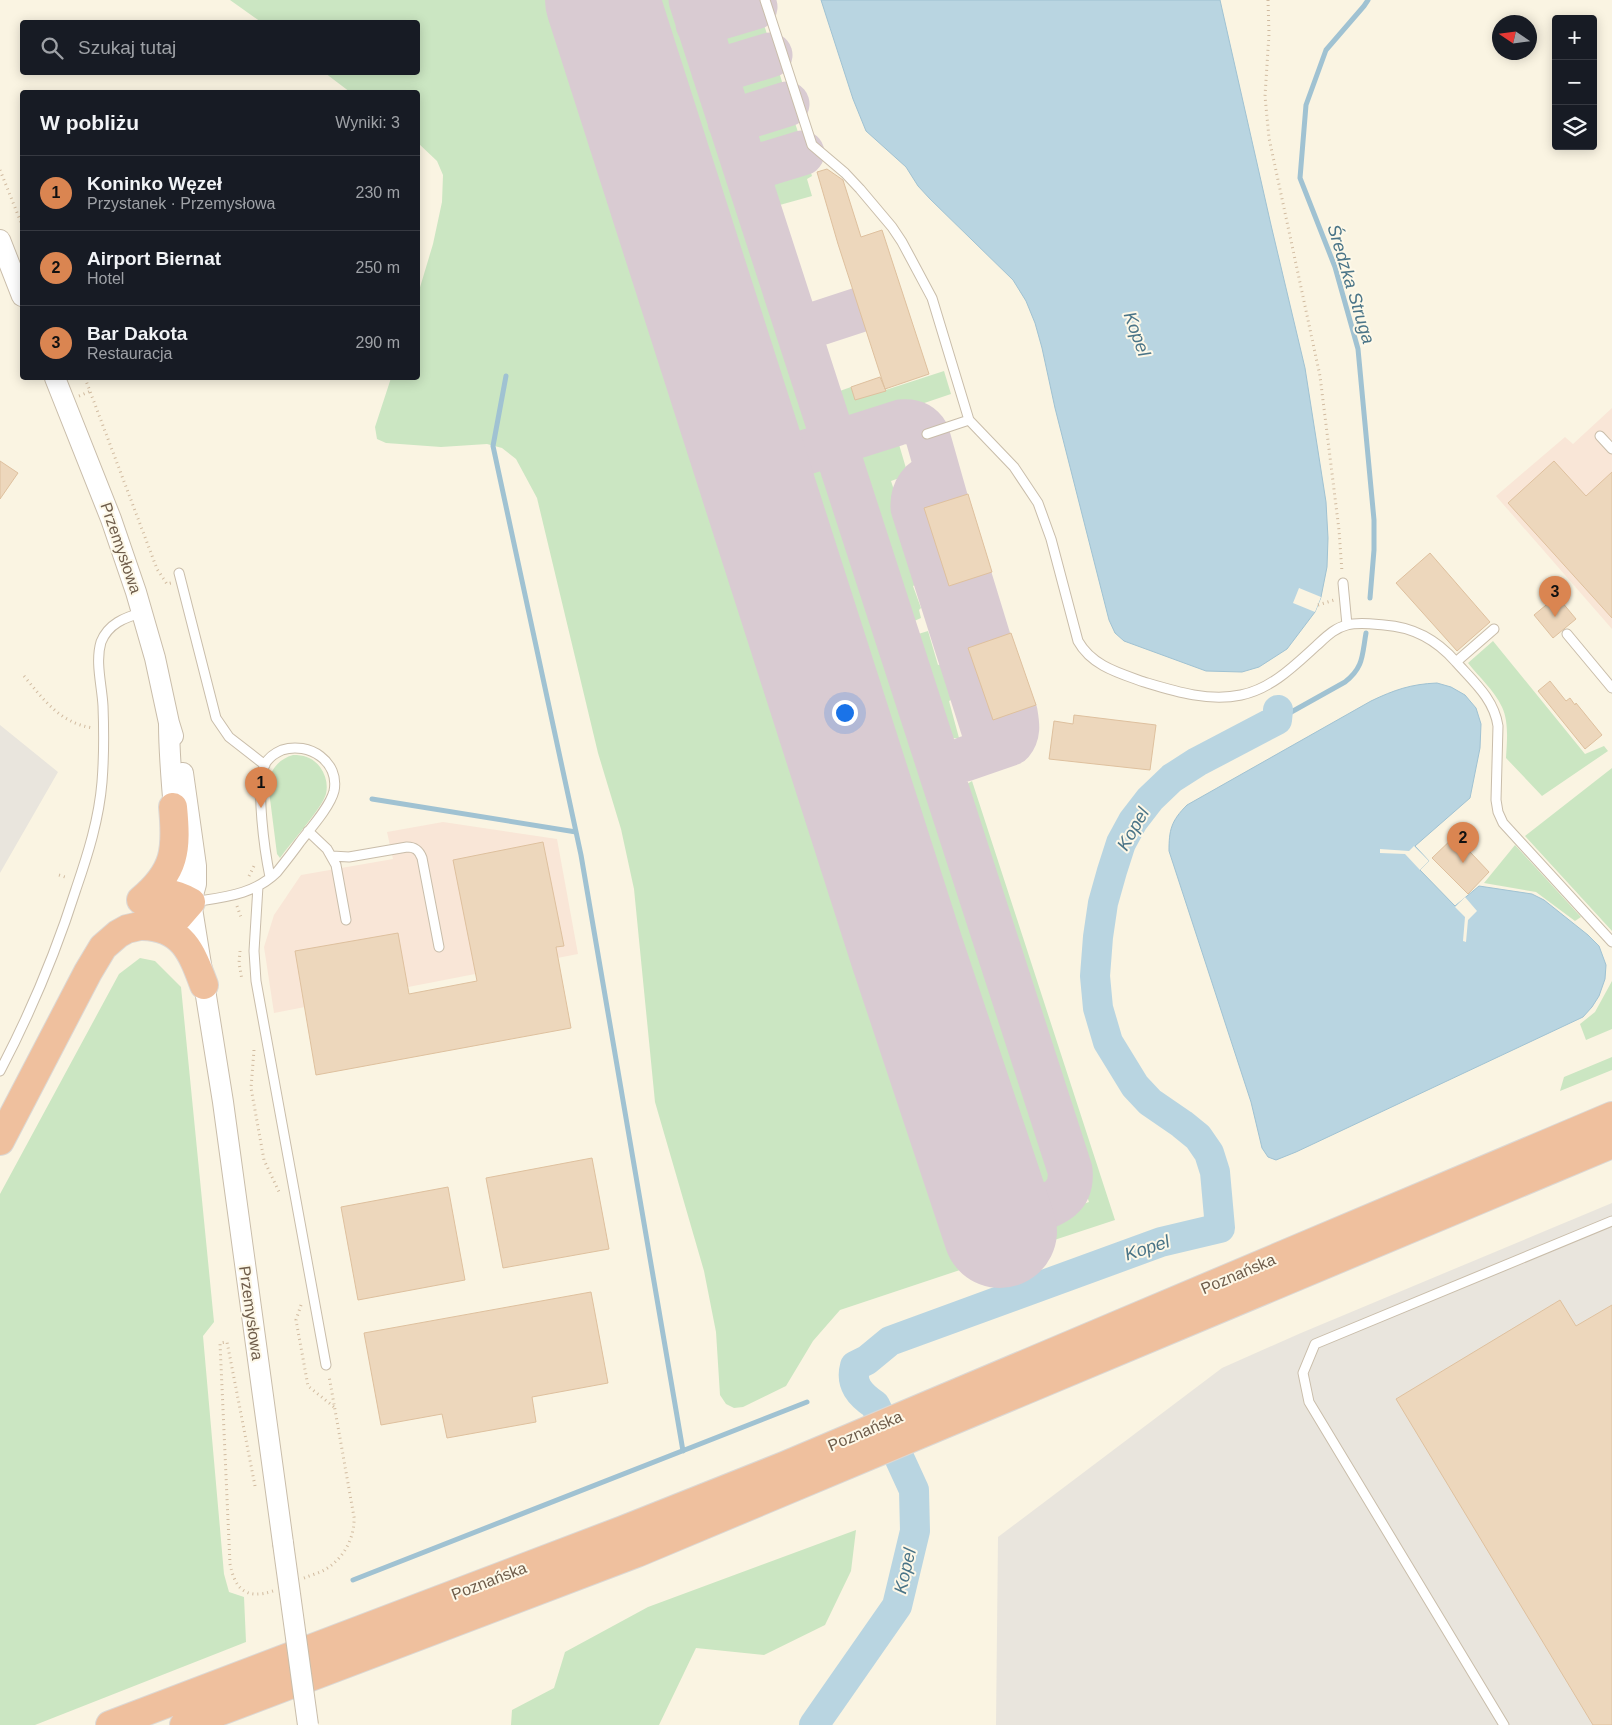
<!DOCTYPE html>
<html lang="pl">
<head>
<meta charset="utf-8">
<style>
	:root { --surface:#171b24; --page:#242831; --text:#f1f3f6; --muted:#9ea1a6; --line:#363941; --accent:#da8551 }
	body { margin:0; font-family:Arial,sans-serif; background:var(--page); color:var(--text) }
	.controls { position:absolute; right:15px; top:15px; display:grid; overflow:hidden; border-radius:5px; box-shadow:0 2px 12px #0003 }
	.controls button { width:45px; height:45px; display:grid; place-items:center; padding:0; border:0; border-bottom:1px solid var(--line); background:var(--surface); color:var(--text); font:25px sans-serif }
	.compass { position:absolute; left:1492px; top:15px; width:45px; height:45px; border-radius:50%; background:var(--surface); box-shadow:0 2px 12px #0003; rotate:283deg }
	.you { position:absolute; left:844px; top:712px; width:18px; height:18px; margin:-12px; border:4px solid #fff; border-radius:50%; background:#1a73e8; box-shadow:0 0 0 8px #1a73e833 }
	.badge { display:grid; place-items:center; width:32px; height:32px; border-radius:50%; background:var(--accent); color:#111; font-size:16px; font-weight:700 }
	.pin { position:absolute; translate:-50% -41px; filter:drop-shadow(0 1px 2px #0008) }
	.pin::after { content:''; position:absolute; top:26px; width:18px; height:15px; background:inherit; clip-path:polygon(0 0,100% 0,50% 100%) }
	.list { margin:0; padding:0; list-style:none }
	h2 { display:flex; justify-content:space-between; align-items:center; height:65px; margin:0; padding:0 20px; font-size:21px }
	h2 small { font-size:16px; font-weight:400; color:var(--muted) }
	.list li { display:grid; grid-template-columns:32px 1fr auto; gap:15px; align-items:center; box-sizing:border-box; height:75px; padding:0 20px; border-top:1px solid var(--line) }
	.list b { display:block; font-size:19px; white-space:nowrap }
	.list p { margin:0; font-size:16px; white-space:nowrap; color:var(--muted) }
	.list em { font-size:16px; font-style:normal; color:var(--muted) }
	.icon { flex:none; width:28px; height:28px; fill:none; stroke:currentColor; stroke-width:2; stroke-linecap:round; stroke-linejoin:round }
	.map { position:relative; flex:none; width:1612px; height:1725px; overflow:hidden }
	.search { position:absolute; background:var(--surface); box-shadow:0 2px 12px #0003; left:20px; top:20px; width:400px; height:55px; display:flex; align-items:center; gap:12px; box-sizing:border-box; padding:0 18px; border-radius:5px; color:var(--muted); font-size:19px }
	.panel { position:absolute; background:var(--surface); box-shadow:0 2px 12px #0003; left:20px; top:90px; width:400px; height:290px; border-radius:5px }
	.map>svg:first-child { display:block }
	.commercial { fill:#f9e6d7 }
	.industrial { fill:#e9e5dd }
	.green { fill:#cbe6c2 }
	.water { fill:#b9d5e1; stroke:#a0c2d2 }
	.pier { fill:#faf4e2 }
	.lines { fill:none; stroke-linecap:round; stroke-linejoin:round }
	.stream { stroke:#a0c2d2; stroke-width:5 }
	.river { stroke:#b9d5e1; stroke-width:30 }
	.taxiway { stroke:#d9cbd2; stroke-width:45 }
	.runway { stroke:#d9cbd2; stroke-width:114 }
	.building { fill:#edd7bc; stroke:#dec09e }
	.service-casing { stroke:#c9bdaa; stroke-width:11 }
	.tertiary-casing { stroke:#c9bdaa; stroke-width:22 }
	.motorway-casing { stroke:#dcd8d4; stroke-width:30 }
	.path { stroke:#d1bba0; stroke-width:3; stroke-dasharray:1 4; stroke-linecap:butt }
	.service { stroke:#fff; stroke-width:9 }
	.tertiary { stroke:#fff; stroke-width:20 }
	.motorway { stroke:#efc09e; stroke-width:28 }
	.tertiary-bridge-casing { stroke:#c9bdaa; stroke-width:22; stroke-linecap:butt }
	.tertiary-bridge { stroke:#fff; stroke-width:20 }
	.labels { text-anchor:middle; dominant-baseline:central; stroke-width:4; stroke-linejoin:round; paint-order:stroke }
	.street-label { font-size:16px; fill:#6f5d4b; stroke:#fdf8e8 }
	.water-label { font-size:18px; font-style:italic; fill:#4a7487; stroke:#fdf8e8 }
</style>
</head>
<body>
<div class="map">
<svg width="1612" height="1725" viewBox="0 0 1612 1725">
	<rect width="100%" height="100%" fill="#faf4e2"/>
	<path class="commercial" d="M1612,408V629L1496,496L1565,437L1573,444Z
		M443,822L557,839L578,954L274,1013L264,947L274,915L301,875L393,859L387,832Z"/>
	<path class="industrial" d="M0,725L58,772L0,873Z
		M1612,1203V1725H996L998,1537L1222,1368L1301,1333Z"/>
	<path class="green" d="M230,0H576L936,1120L981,1263L840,1310L813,1341L786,1386L743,1407L734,1408L726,1404L720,1395L716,1332L704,1271L655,1102L634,889L621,829L598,753L537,498L516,459L502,448L487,444L441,447L386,443L377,439L375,427L391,378H418V294L433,244L442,202L443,175L437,161L418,143V92H350L325,73L418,72V22H261Z
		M624,0H680L819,429L814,439L781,449L767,443Z
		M701,0H747L710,12L704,9Z
		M760,13L771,46L726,60L720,58L712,34L715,27Z
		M776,62L786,95L742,110L736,106L728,83L730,76Z
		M791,111L802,144L757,158L752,155L743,131L747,125Z
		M807,160L812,176L807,179L812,196L769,208L760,180L763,174Z
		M944,371L951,394L862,424L860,418L857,421L858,425L848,428L839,423L832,402L837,392L851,387L855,400Z
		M888,436L898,441L908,475L891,481L924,581L913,586L921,608L919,610L921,618L912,622L901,617L849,457L854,448Z
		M821,458L830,463L1059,1171C1057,1193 1044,1196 1026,1202L1010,1194L781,483L788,469Z
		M928,631L938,665L949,662L973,736L965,737L953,699L949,701L959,738L939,739L909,644L915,635Z
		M1493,641L1585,754L1604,746L1608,751L1542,796L1506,758C1507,741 1509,722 1502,707C1494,690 1479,677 1468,663Z
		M293,755C305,755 313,758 320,767C326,775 328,785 326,794C322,808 290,844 280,858L277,854L268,783C271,769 279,759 293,755Z
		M1612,768V931L1525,836Z
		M972,781L1115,1220L1027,1249V1238L1033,1221L1089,1202L956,791Z
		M1515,845L1581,917L1575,921L1536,892L1484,883Z
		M140,958L155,961L181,987L214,1322L203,1336L224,1574L229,1592L244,1597L246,1642L35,1725H0V1194L119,974Z
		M1612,981V1029L1586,1040L1580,1024L1595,1012Z
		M1612,1057V1070L1560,1091L1564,1077Z
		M856,1530L851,1571L825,1625L764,1655L696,1648L659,1725H511L512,1710L554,1688L565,1652L648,1607Z"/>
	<path class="water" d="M821,0H1220L1271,225L1305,368L1326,502L1328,538L1327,567L1321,597L1315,612L1287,649L1259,667L1242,672L1206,671L1124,641L1115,633L1109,620L1055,408L1042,348L1035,323L1026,301L1013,280L930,199L918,186L906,167L866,131L853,99Z
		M1437,683L1451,687L1465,695L1476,708L1481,724L1480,748L1470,798L1415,846L1429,861L1420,870L1455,906L1479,886L1532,894L1544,900L1588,935L1599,946L1606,965L1605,979L1599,996L1592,1007L1583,1017L1296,1152L1276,1160L1268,1157L1262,1148L1251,1102L1169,851C1169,830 1171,821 1187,805L1371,701C1394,690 1411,684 1437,683Z"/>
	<path class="pier" d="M1299,588L1321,597L1315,612L1293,603Z
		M1414,846L1429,861L1420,870L1405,854L1380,853V849L1409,851Z
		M1465,897L1477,911L1468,920L1466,942L1463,941L1465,917L1455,907Z"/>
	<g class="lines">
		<path class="stream" d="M1368,0L1364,6L1326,50L1306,105L1300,178L1335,267L1358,349L1374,520V550L1370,598
			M506,376L493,446L581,855L683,1451
			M1277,720L1345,682C1364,667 1362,655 1366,633
			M372,799L576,832
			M353,1580L807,1402"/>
		<path class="river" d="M814,1725L897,1606L915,1531L914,1490L875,1405C860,1395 850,1384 855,1366L867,1360L890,1341L1161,1242L1220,1228L1215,1172L1209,1153L1198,1137L1182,1124L1150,1102L1135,1086L1108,1042L1098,1008L1095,976L1098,937L1103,903L1112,871L1121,843L1133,821L1150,799L1172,778L1197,762L1277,720L1278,710"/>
		<path class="taxiway" d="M691,0L1070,1170C1073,1198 1054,1204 1031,1212C1022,1215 1014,1218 1004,1214C996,1211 993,1204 989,1197
			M698,24L755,7
			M714,72L770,55
			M730,122L787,104
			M746,170L802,153
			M798,330L859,310
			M753,469L901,422C913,421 921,424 927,434L946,501
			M938,473C921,479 912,490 913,508L990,750
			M970,579L989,641
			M965,759L1011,743C1019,733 1017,724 1015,712"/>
		<path class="runway" d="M602,0L907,952L1000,1231"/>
	</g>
	<path class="building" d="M827,169L843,180L861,237L882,230L929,374L885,389L838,244L817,172Z
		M880,377L886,391L855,400L851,387Z
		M0,461L18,473L0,499Z
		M1554,461L1586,496L1612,472V618L1508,503Z
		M968,494L992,572L949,586L924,508Z
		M1430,553L1490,622L1457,651L1396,583Z
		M1557,596L1576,619L1553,638L1534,615Z
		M1011,633L1036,705L993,720L968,648Z
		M1550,681L1566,701L1570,698L1575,705L1576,703L1602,735L1585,749L1538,691Z
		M1074,715L1156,725L1150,770L1049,759L1054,721L1073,724Z
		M1455,836L1489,872L1468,894L1432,858Z
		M543,842L564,946L556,947L571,1028L316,1075L295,951L398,933L409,994L477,981L453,860Z
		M592,1158L609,1249L503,1268L486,1178Z
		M448,1187L465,1280L358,1300L341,1207Z
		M591,1292L608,1383L532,1397L536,1422L447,1438L442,1414L381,1425L364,1333Z
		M1560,1300L1576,1326L1612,1305V1725H1593L1396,1399Z"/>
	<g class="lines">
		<defs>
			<path id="service" d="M765,0L812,145L845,173L860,189L892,227L902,242L932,298L969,420
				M927,434L969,420L1014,467L1038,503L1051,539L1078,641C1092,666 1119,673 1144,682C1174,691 1208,702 1241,695C1271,689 1294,666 1316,646C1325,638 1334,628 1347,625C1359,622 1372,624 1384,625C1414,627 1437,640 1456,662L1494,629
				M1600,436L1612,449
				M179,573L216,718L229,737L265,765
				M1343,583L1347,625
				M1567,634L1612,688
				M1456,662C1474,682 1494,699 1498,726L1496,800L1498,812L1503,823L1612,942
				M308,831L327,849L336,865L346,920
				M332,856L349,857L407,847C415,847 419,850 422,858L439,947
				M258,886L254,951L256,981L326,1365
				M193,902C223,897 254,895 277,872C285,862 293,852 300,842C310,829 330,807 334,791C340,762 309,741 282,750C275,753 269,757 265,764C255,786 265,853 270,877
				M0,1071C31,1012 56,952 76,889C88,854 99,819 102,782C104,757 104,732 103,706C102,686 95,662 101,642C108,624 125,617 142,613
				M1504,1725L1309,1402L1303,1373L1315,1344L1612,1221"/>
			<path id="tertiary" d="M0,240L22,296
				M55,378L111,519L136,592L155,658L169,723L173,736
				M169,723C169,756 172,787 175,820C178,851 177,873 191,902L223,1102L283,1543
				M183,773L196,866V884L191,902"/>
			<path id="motorway" d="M141,900C176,871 177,849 173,807
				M143,926C183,927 192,953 204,985
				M0,1141L88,972L103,947L118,934L127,929L178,917L191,902C174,893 161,890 143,899
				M110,1725L623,1530L784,1466L1612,1116
				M184,1725L637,1553L1612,1144"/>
		</defs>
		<use href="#service" class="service-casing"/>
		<use href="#tertiary" class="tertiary-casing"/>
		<use href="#motorway" class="motorway-casing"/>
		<path class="path" d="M1268,0L1269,34L1265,96L1269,138L1320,376L1339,530L1342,572
			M0,170L22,225
			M85,378L157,569L167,584L171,583
			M79,396L91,391
			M1318,605L1334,600
			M24,676C44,700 60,723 93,728
			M59,875L68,878
			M249,876L255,864
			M237,906L242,920
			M240,951L239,963L242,980
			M254,1050L251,1088L264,1160L280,1194
			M301,1305L296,1320L308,1386L334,1407
			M255,1486L227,1342L220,1343L230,1564C235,1589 246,1600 273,1591
			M304,1578C311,1575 320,1573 326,1569C344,1558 355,1537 354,1517L329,1376"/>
		<use href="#service" class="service"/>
		<use href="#tertiary" class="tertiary"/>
		<use href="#motorway" class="motorway"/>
		<defs>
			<path id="tertiary-bridge" d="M283,1543L308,1725"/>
		</defs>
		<use href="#tertiary-bridge" class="tertiary-bridge-casing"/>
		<use href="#tertiary-bridge" class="tertiary-bridge"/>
	</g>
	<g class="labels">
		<g class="street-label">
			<text transform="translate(121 548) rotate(71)">Przemysłowa</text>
			<text transform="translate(1238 1274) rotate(-23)">Poznańska</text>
			<text transform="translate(251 1313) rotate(82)">Przemysłowa</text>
			<text transform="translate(865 1431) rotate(-23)">Poznańska</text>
			<text transform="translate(489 1581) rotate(-21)">Poznańska</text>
		</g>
		<g class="water-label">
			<text transform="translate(1351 284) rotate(73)">Średzka Struga</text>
			<text transform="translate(1137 334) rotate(70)">Kopel</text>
			<text transform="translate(1133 829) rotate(-60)">Kopel</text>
			<text transform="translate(1147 1248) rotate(-18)">Kopel</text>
			<text transform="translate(905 1571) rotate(-77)">Kopel</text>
		</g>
	</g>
</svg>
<div class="controls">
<button>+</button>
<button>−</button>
<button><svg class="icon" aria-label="layers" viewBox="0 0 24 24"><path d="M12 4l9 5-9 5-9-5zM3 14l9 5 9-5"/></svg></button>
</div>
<svg class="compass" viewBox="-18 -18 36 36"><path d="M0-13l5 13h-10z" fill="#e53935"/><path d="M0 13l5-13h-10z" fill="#9ea1a6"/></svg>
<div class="you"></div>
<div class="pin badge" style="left:261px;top:808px">1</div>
<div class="pin badge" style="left:1463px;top:863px">2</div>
<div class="pin badge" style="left:1555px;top:617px">3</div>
<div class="search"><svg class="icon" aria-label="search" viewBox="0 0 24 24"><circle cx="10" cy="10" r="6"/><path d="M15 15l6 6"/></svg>Szukaj tutaj</div>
<section class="panel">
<h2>W pobliżu<small>Wyniki: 3</small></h2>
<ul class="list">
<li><span class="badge">1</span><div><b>Koninko Węzeł</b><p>Przystanek · Przemysłowa</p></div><em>230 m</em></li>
<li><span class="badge">2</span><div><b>Airport Biernat</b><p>Hotel</p></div><em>250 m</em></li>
<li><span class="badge">3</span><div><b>Bar Dakota</b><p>Restauracja</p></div><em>290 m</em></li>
</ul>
</section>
</div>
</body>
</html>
